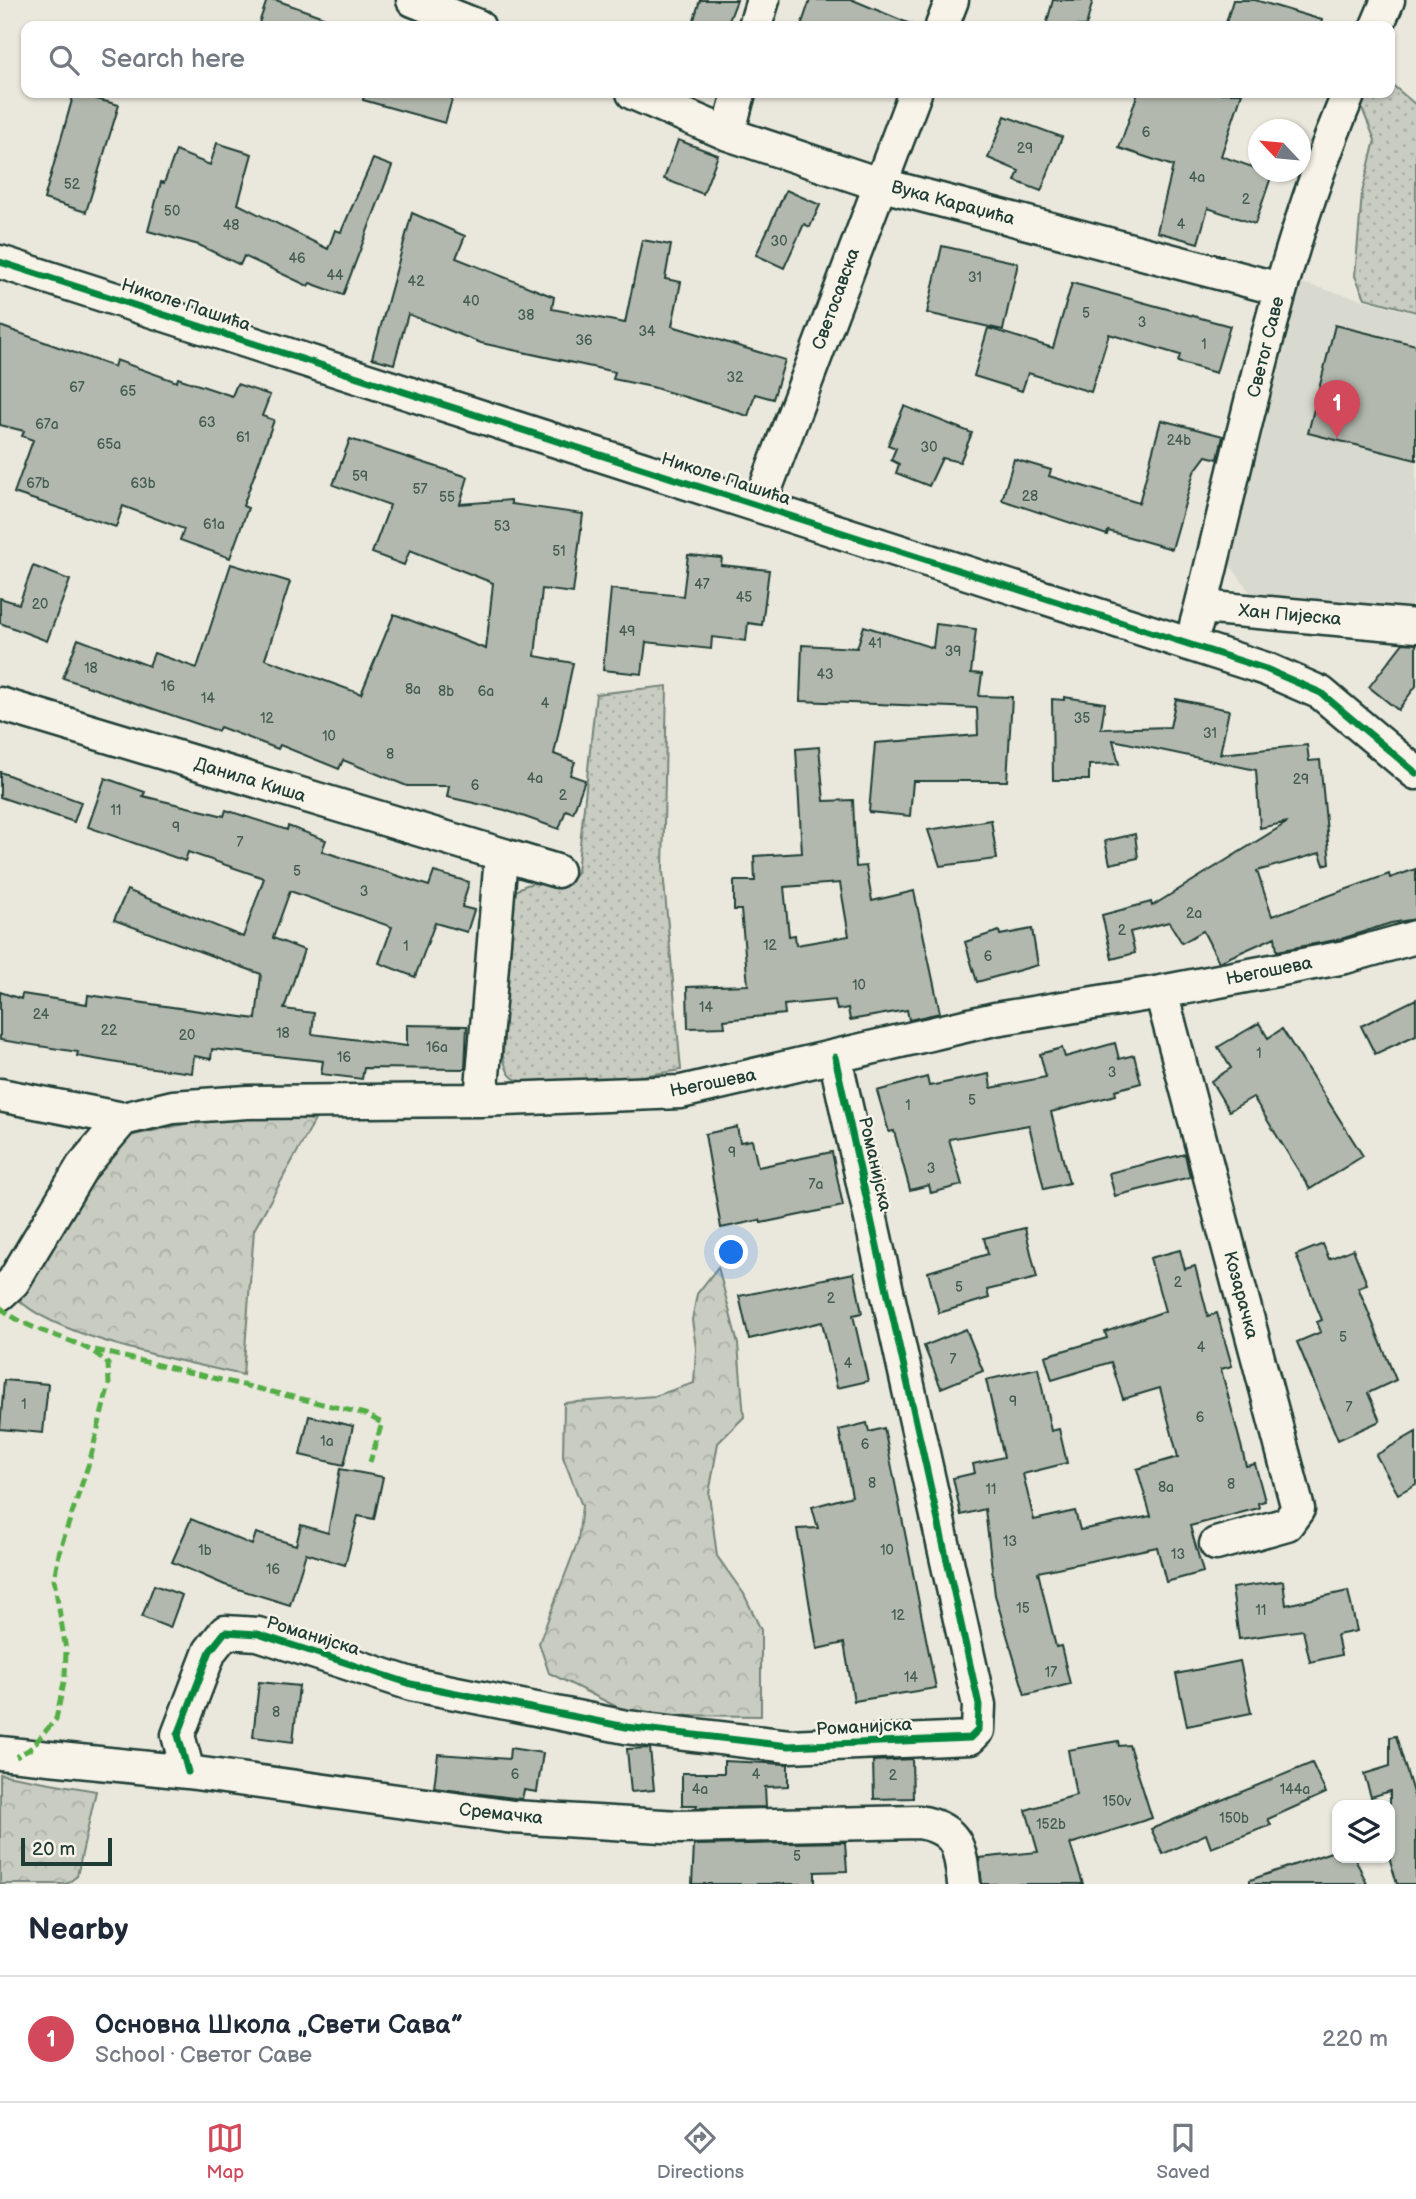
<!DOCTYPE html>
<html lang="en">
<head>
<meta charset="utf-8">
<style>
	:root { --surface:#fff; --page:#f6f6f7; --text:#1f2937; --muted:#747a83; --line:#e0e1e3; --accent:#d1495b }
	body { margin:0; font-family:"Balsamiq Sans",sans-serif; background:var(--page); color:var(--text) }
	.controls { position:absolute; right:21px; bottom:21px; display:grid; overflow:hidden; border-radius:14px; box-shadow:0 2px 5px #0004 }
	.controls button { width:63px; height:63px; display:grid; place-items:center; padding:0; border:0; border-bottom:2px solid var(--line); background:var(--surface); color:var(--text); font:35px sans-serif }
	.compass { position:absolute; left:1248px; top:119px; width:63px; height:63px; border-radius:50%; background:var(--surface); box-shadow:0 2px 5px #0004; rotate:296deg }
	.scale { position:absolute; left:21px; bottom:18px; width:91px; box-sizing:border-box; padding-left:7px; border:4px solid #1f3d34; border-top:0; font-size:19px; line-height:24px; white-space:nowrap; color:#1f3d34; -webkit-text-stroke:5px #f7f3e8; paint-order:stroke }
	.you { position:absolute; left:732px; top:1253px; width:24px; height:24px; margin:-18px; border:5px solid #fff; border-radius:50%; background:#1a73e8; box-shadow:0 0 0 10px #1a73e833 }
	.badge { display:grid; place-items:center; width:46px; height:46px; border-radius:50%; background:var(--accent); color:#fff; font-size:23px; font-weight:700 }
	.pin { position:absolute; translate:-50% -58px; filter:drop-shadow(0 2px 4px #0008) }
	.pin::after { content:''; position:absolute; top:37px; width:24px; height:21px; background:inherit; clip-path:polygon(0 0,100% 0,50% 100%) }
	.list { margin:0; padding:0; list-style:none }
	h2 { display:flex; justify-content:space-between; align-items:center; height:91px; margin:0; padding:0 28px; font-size:30px }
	h2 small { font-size:23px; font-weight:400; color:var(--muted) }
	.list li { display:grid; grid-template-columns:46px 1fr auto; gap:21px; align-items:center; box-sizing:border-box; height:126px; padding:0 28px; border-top:2px solid var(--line) }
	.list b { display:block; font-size:26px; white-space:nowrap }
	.list p { margin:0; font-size:23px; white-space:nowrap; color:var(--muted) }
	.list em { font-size:23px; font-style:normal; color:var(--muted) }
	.icon { flex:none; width:38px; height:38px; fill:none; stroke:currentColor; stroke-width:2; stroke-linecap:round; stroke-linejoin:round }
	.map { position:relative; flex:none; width:1416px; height:1884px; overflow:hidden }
	.search { position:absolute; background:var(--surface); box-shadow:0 2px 5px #0004; left:21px; right:21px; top:21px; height:77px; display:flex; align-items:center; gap:18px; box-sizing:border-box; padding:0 24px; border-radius:14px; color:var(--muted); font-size:26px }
	.sheet { height:217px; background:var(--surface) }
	nav { display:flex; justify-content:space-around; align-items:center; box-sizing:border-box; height:98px; border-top:2px solid var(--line); background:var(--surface); font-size:19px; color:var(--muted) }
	nav a { display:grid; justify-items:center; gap:4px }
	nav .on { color:var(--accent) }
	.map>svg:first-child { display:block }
	.built { fill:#d9dacf }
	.grass { fill:url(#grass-dots); stroke:#74847a; stroke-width:2 }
	.forest { fill:url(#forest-crowns); stroke:#74847a; stroke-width:2 }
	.building { fill:#b2b8ae; stroke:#1f3d34; stroke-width:2; fill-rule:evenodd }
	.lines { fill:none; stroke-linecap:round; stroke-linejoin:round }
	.minor-casing { stroke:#1f3d34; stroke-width:37 }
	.minor { stroke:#f7f3e8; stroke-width:32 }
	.quiet { stroke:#52ad45; stroke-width:5; stroke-dasharray:10 5; stroke-linecap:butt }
	.cycleway-casing { stroke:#f7f3e8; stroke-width:11 }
	.cycleway { stroke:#00873e; stroke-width:7 }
	.labels { text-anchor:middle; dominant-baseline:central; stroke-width:5; stroke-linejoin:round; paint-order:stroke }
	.number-label { font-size:14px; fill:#445c52 }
	.street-label { font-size:18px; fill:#1f3d34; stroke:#f7f3e8 }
</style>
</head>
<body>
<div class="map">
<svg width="1416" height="1884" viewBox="0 0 1416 1884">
	<defs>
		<pattern id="grass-dots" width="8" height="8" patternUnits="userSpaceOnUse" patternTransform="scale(1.75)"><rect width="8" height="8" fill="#c8ccc1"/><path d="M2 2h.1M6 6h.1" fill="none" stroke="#abb0a6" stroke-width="1.8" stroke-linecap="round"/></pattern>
		<pattern id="forest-crowns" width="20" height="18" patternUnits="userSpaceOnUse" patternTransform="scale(1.75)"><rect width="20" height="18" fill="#c8ccc1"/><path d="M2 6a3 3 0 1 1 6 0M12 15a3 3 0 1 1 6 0" fill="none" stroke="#abb0a6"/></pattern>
	</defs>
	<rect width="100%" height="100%" fill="#eae8dd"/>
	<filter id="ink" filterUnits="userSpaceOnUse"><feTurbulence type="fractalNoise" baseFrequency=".0143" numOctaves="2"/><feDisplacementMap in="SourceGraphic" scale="14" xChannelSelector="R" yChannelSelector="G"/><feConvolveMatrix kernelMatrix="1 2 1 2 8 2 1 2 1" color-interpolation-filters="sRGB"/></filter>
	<g filter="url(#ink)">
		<path class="built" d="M1298,282L1416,314V583L1411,607L1253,596L1228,563Z"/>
		<path class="grass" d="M1390,83L1416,105V312L1365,298L1355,276L1362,193L1375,140L1361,106L1366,93H1390Z
			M667,686L663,871L681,1070C644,1075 545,1094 515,1079C507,1075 505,1064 503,1056L511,896C526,878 543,883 564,886L577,872L596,694Z"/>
		<path class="forest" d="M261,1116L315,1120L254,1230L243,1375C187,1362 56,1338 18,1299L38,1257L120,1138L194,1122Z
			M718,1267L738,1344L744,1417L718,1443L709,1494L717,1556L744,1594L761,1630V1716L663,1715L625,1711L549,1673L539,1643L578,1541L582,1506L563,1457L564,1403L655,1396L694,1383L696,1348L692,1320L697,1294Z
			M0,1774L96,1791L77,1876L67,1884H0Z"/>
		<path class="building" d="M267,0H276L340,23V26H258Z
			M700,0H737L727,26H692Z
			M810,0H853L915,26H801Z
			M1053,0H1093L1086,26H1046Z
			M1233,0H1255L1322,20L1321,26H1225Z
			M74,93L119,105L86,212L44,199Z
			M364,93H454L445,123L363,100Z
			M1138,93H1242L1221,156L1272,174L1255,224L1208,208L1198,243L1157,232L1173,166L1119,148Z
			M1005,116L1062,137L1041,191L1015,181L1019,171L988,158Z
			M678,140L718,155L703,194L664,179Z
			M217,143L252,154L238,204L328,249L335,230L341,232L373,159L392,166L343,295L310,283L308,286L244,256L240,265L199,245L148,231L161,182L164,183L176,151L210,165Z
			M786,190L820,205L810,227L804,224L784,268L756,255Z
			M412,213L465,236L456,258L554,297L552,309L625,323L642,240L671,245L665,279L681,282L672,326L785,360L773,399L755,394L748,416L652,387L613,379L615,372L481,343L408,314L394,364L372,358Z
			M942,246L1018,263L1003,330L927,313Z
			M1072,283L1230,326L1216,373L1178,362L1180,355L1109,334L1091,392L1028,373L1022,391L974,376L988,328L1053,348Z
			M1335,325L1416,345V460L1308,433Z
			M0,326L114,367L116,360L177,382L178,378L232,396L237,384L270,395L262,416L274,420L243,506L248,508L230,558L180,540L184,529L123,506L116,527L14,493L33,440L22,436L24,431L0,425Z
			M904,406L972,433L960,462L942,458L929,486L896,473L899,464L891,460L896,448L888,445Z
			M1161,420L1223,436L1218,459L1206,456L1194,472L1172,549L1108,531L1107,535L1002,500L1014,459L1051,470L1049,476L1139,503Z
			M350,439L468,477L460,504L511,500V504L583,514L573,593L542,589L535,656L573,663L554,754L575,762L570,775L585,780L573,813L566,810L559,829L505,810L447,797L449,786H407L343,760L339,769L280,745L278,749L220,727L218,731L63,678L78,639L149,666L154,653L197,668L231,564L290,582L265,659L361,694L394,614L486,649L493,583L410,550L404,565L372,553L390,505L333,485Z
			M688,555L722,558L721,565L769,570L762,625L748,623L746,641L712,637L711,649L646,642L642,674L603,670L611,589L683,596Z
			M33,566L70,580L47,641L0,623V598L19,604Z
			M936,624L976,629L971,673L982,674L979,696L1012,697L1007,781H913L910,816L869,812L875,743L978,735L977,708L800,701L802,645L857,648L864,626L933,648Z
			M1403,643L1416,644V686L1398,710L1369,687Z
			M1064,697L1105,703L1101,729L1170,727L1176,699L1229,710L1220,754L1307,745L1309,761L1320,760L1330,863L1324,865L1320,853L1257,871L1272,916L1389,874L1390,878L1416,869V919L1391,923L1341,939L1277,951L1275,937L1219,962L1203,931L1182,943L1169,922L1130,932L1135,953L1112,959L1102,915L1151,902L1152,906L1288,822L1260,828L1256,770L1113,740L1119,764L1089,765V780H1053L1052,699L1064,700Z
			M819,747L824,801L853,800L856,867L866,866L872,901L914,891L940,1013L909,1020L907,1010L850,1020L848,1008L837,1010L835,1000L784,1005L785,1014L724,1020L725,1027L688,1028L687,987L748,985L741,910H734V881H755L754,856L802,853L796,749ZM840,883L849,936L796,945L795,935L789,936L784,887Z
			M0,772L81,802L74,822L0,797Z
			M105,778L145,792L143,796L224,816L226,810L287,830L288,826L326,840L322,851L429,886L434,872L469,882L462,907L474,910L467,932L435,923L415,977L379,963L392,927L290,891L273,938L304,950L284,1009L314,1013L312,1034L407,1046V1025L467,1026L465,1069L364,1068L362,1079L321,1074L323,1061L212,1049L211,1059L194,1056L192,1073L129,1065L77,1056L78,1052L0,1040V992L21,999L22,994L87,1004L88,995L256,1019L261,974L114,920L127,890L243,937L264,878L188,852L185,861L88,827Z
			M991,820L997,859L940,866L928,830Z
			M1135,834L1138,858L1110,864L1105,841Z
			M1032,929L1038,965L977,982L965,942L999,931L1000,935Z
			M1416,999V1035L1375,1054L1361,1026Z
			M1259,1023L1268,1038L1282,1029L1363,1156L1310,1189L1253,1097L1229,1111L1211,1081L1231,1068L1218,1047Z
			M1115,1043L1119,1059L1134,1055L1141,1083L1115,1090L1116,1095L1051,1112L1069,1183L1044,1189L1029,1125L949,1139L962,1185L931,1193L929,1185L910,1190L894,1131L889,1132L877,1091L927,1077L929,1086L989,1074L991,1088L1046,1077L1040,1054L1062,1048L1065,1057Z
			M737,1127L740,1142L752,1140L758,1167L832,1152L843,1206L761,1223L760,1220L721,1228L705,1134Z
			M1185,1154L1190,1177L1115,1196L1109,1173Z
			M1025,1228L1037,1278L987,1290L989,1298L939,1313L928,1272L988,1254L984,1238Z
			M1323,1244L1329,1259L1353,1249L1367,1284L1358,1287L1396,1380L1368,1393L1380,1421L1338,1440L1297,1342L1321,1332L1317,1322L1322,1320L1296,1255Z
			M1180,1250L1185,1269L1195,1266L1208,1316L1217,1313L1232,1366L1221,1369L1242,1449L1246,1466L1255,1464L1265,1501L1258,1503L1259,1508L1190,1526L1203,1572L1166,1582L1157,1547L1038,1572L1056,1647L1061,1646L1070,1684L1025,1695L995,1595L985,1509L961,1515L953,1478L975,1473L973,1464L1004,1457L986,1380L1038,1368L1051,1431L1059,1429L1067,1463L1023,1474L1034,1520L1075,1511L1080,1530L1151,1516L1137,1469L1178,1457L1160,1388L1123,1399L1111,1362L1052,1380L1045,1356L1107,1338L1105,1332L1165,1311L1150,1258Z
			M854,1273L862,1313L853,1315L868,1381L837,1388L822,1322L749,1339L739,1296Z
			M966,1329L983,1371L941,1388L924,1346Z
			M4,1380L48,1384L43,1433L0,1429Z
			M309,1416L353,1426L344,1465L300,1455Z
			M867,1423L869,1432L884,1428L936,1688L854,1701L844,1643L817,1649L797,1529L818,1528L812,1507L852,1496L839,1430Z
			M1416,1432V1484L1398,1494L1376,1455Z
			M340,1469L383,1477L374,1519L358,1516L345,1565L306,1553L290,1605L225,1585L172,1562L191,1519L252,1545L256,1533L296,1545L301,1525L328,1533Z
			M1283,1581L1286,1605L1348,1591L1357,1631L1337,1635L1341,1655L1310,1662L1303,1630L1239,1639L1232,1588Z
			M154,1585L182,1595L170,1628L142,1617Z
			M1240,1661L1251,1713L1187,1726L1176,1674Z
			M259,1682L299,1686L293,1742L253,1737Z
			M1396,1736L1416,1803V1884H1397L1390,1860V1791L1371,1797L1364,1774L1390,1766V1737Z
			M1118,1741L1119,1746L1129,1745L1152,1818L1070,1844L1083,1884H982L979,1858L1038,1852L1026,1810L1076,1795L1068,1750Z
			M510,1748L543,1753L537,1792L524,1790L522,1799L434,1788L438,1754L509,1759Z
			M650,1748L654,1790L631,1792L627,1749Z
			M912,1759L913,1798L874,1799L873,1761Z
			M724,1761L788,1764V1786L765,1787L766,1807L696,1808L697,1805H682V1773H724Z
			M1312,1763L1326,1793L1268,1819L1271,1825L1211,1848L1206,1834L1163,1854L1151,1829Z
			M845,1842L847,1871L815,1872V1884H692L694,1845Z
			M1337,1850V1858H1355L1367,1884H1250V1880Z"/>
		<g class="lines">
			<defs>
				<path id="minor" d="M413,0L478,26
					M755,26L763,0
					M942,26L952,0
					M1377,26L1388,0
					M633,93L728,134L879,184L1280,289
					M728,134L739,93
					M0,262L1266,669L1321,693L1416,773
					M759,506L915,93
					M1201,607C1244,435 1279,257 1349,93
					M1196,625L1201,607L1416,626
					M0,704L557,871
					M1161,992L1298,1509L1287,1524L1216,1544
					M0,1095L123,1119L173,1107L247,1102L481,1100L681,1092L995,1019L1161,992L1345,957L1416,937
					M481,1100L501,856
					M0,1294L13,1282L82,1167L123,1119
					M0,1753L188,1772L513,1817L679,1827L919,1822C959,1829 960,1849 964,1884
					M188,1772L178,1735L210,1651L225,1632L258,1634L411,1684L626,1727L789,1746L970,1738L978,1730L979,1705L835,1057"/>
			</defs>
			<use href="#minor" class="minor-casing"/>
			<use href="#minor" class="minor"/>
			<path class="quiet" d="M0,1307C33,1337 81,1335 108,1364L109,1384L90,1460L60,1549L54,1579L66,1650L65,1678L56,1719L30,1749L16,1757
				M95,1350L365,1414L382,1423L370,1462"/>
			<defs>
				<path id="cycleway" d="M0,262L1266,669L1321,693L1416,773
					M188,1772L178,1735L210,1651L225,1632L258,1634L411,1684L626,1727L789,1746L970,1738L978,1730L979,1705L835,1057"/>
			</defs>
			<use href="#cycleway" class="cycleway-casing"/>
			<use href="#cycleway" class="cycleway"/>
		</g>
	</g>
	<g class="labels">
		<g class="number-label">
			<text x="1146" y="132">6</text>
			<text x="1025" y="148">29</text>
			<text x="1197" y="177">4a</text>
			<text x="72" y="184">52</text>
			<text x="1246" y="199">2</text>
			<text x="172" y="211">50</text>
			<text x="1181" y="224">4</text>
			<text x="231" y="225">48</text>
			<text x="779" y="241">30</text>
			<text x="297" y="258">46</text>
			<text x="335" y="275">44</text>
			<text x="975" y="277">31</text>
			<text x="416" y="281">42</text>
			<text x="471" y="301">40</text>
			<text x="1086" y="313">5</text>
			<text x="526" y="315">38</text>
			<text x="1142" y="322">3</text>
			<text x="647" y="331">34</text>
			<text x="584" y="340">36</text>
			<text x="1204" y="344">1</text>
			<text x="735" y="377">32</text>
			<text x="77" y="387">67</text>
			<text x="128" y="391">65</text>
			<text x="207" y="422">63</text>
			<text x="47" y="424">67a</text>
			<text x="243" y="437">61</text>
			<text x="1179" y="440">24b</text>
			<text x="109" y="444">65a</text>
			<text x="929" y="447">30</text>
			<text x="360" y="476">59</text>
			<text x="38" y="483">67b</text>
			<text x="143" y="483">63b</text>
			<text x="420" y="489">57</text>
			<text x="1030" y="496">28</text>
			<text x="447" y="497">55</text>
			<text x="214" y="524">61a</text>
			<text x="502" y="526">53</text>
			<text x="559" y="551">51</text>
			<text x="702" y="584">47</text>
			<text x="744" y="597">45</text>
			<text x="40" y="604">20</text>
			<text x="627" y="631">49</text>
			<text x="875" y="643">41</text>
			<text x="953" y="651">39</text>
			<text x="91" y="668">18</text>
			<text x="825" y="674">43</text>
			<text x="168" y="686">16</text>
			<text x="413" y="689">8a</text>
			<text x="446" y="691">8b</text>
			<text x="486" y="691">6a</text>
			<text x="208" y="698">14</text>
			<text x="545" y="703">4</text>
			<text x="267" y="718">12</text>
			<text x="1082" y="718">35</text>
			<text x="1210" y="733">31</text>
			<text x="329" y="736">10</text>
			<text x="390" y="754">8</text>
			<text x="535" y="778">4a</text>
			<text x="1301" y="779">29</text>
			<text x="475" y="785">6</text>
			<text x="563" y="795">2</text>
			<text x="116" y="810">11</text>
			<text x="176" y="827">9</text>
			<text x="240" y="842">7</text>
			<text x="297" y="871">5</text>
			<text x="364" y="891">3</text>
			<text x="1194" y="913">2a</text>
			<text x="1122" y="930">2</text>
			<text x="770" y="945">12</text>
			<text x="406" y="946">1</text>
			<text x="988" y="956">6</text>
			<text x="859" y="985">10</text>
			<text x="706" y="1007">14</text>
			<text x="41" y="1014">24</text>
			<text x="109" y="1030">22</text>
			<text x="283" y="1033">18</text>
			<text x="187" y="1035">20</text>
			<text x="437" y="1047">16a</text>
			<text x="1259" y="1053">1</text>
			<text x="344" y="1057">16</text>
			<text x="1112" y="1072">3</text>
			<text x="972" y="1100">5</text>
			<text x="908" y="1105">1</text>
			<text x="732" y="1152">9</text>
			<text x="931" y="1168">3</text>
			<text x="816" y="1184">7a</text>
			<text x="1178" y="1282">2</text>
			<text x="959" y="1287">5</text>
			<text x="831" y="1298">2</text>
			<text x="1343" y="1337">5</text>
			<text x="1201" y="1347">4</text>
			<text x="953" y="1359">7</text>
			<text x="848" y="1363">4</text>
			<text x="1013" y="1401">9</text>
			<text x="24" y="1404">1</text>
			<text x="1349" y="1407">7</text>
			<text x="1200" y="1417">6</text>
			<text x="327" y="1441">1a</text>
			<text x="865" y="1444">6</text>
			<text x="872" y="1483">8</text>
			<text x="1231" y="1484">8</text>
			<text x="1166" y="1487">8a</text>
			<text x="991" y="1489">11</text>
			<text x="1010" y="1541">13</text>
			<text x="205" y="1550">1b</text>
			<text x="887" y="1550">10</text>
			<text x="1178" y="1554">13</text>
			<text x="273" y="1569">16</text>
			<text x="1023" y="1608">15</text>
			<text x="1261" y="1610">11</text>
			<text x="898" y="1615">12</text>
			<text x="1051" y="1672">17</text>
			<text x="911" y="1677">14</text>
			<text x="276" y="1712">8</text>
			<text x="515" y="1774">6</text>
			<text x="756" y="1774">4</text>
			<text x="893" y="1775">2</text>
			<text x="700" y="1789">4a</text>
			<text x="1295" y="1789">144a</text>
			<text x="1117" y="1801">150v</text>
			<text x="1234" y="1818">150b</text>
			<text x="1051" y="1824">152b</text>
			<text x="797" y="1856">5</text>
		</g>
		<g class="street-label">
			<text transform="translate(953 203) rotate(15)">Вука Караџића</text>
			<text transform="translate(836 299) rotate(-70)">Светосавска</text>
			<text transform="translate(186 305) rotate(18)">Николе Пашића</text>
			<text transform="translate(1266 347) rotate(-76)">Светог Саве</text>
			<text transform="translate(726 479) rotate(18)">Николе Пашића</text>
			<text transform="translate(1290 615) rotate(5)">Хан Пијеска</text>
			<text transform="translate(250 780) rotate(17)">Данила Киша</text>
			<text transform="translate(1269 971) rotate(-11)">Његошева</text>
			<text transform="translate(713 1083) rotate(-11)">Његошева</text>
			<text transform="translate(875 1164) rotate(77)">Романијска</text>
			<text transform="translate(1241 1295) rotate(75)">Козарачка</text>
			<text transform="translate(313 1636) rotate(17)">Романијска</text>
			<text transform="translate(864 1727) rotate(-3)">Романијска</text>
			<text transform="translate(501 1814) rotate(6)">Сремачка</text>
		</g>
	</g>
</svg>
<div class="controls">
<button><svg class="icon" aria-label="layers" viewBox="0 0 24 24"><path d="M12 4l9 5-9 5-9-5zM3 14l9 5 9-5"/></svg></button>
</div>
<svg class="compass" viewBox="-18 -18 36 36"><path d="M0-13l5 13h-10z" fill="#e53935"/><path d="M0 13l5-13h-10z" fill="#747a83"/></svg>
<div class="scale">20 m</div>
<div class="you"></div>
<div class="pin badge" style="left:1337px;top:438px">1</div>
<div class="search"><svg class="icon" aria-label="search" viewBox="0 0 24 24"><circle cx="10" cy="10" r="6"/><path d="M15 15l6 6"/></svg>Search here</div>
</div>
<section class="sheet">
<h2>Nearby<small></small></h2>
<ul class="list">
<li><span class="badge">1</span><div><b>Основна Школа „Свети Сава”</b><p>School · Светог Саве</p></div><em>220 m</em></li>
</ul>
</section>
<nav>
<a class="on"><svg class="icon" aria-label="map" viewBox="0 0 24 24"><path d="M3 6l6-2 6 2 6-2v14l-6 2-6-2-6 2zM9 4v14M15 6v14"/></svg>Map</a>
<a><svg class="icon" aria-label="directions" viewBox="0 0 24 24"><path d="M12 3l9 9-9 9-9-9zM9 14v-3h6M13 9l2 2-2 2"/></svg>Directions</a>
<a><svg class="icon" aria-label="saved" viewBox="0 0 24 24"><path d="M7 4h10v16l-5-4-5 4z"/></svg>Saved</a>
</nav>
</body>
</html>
